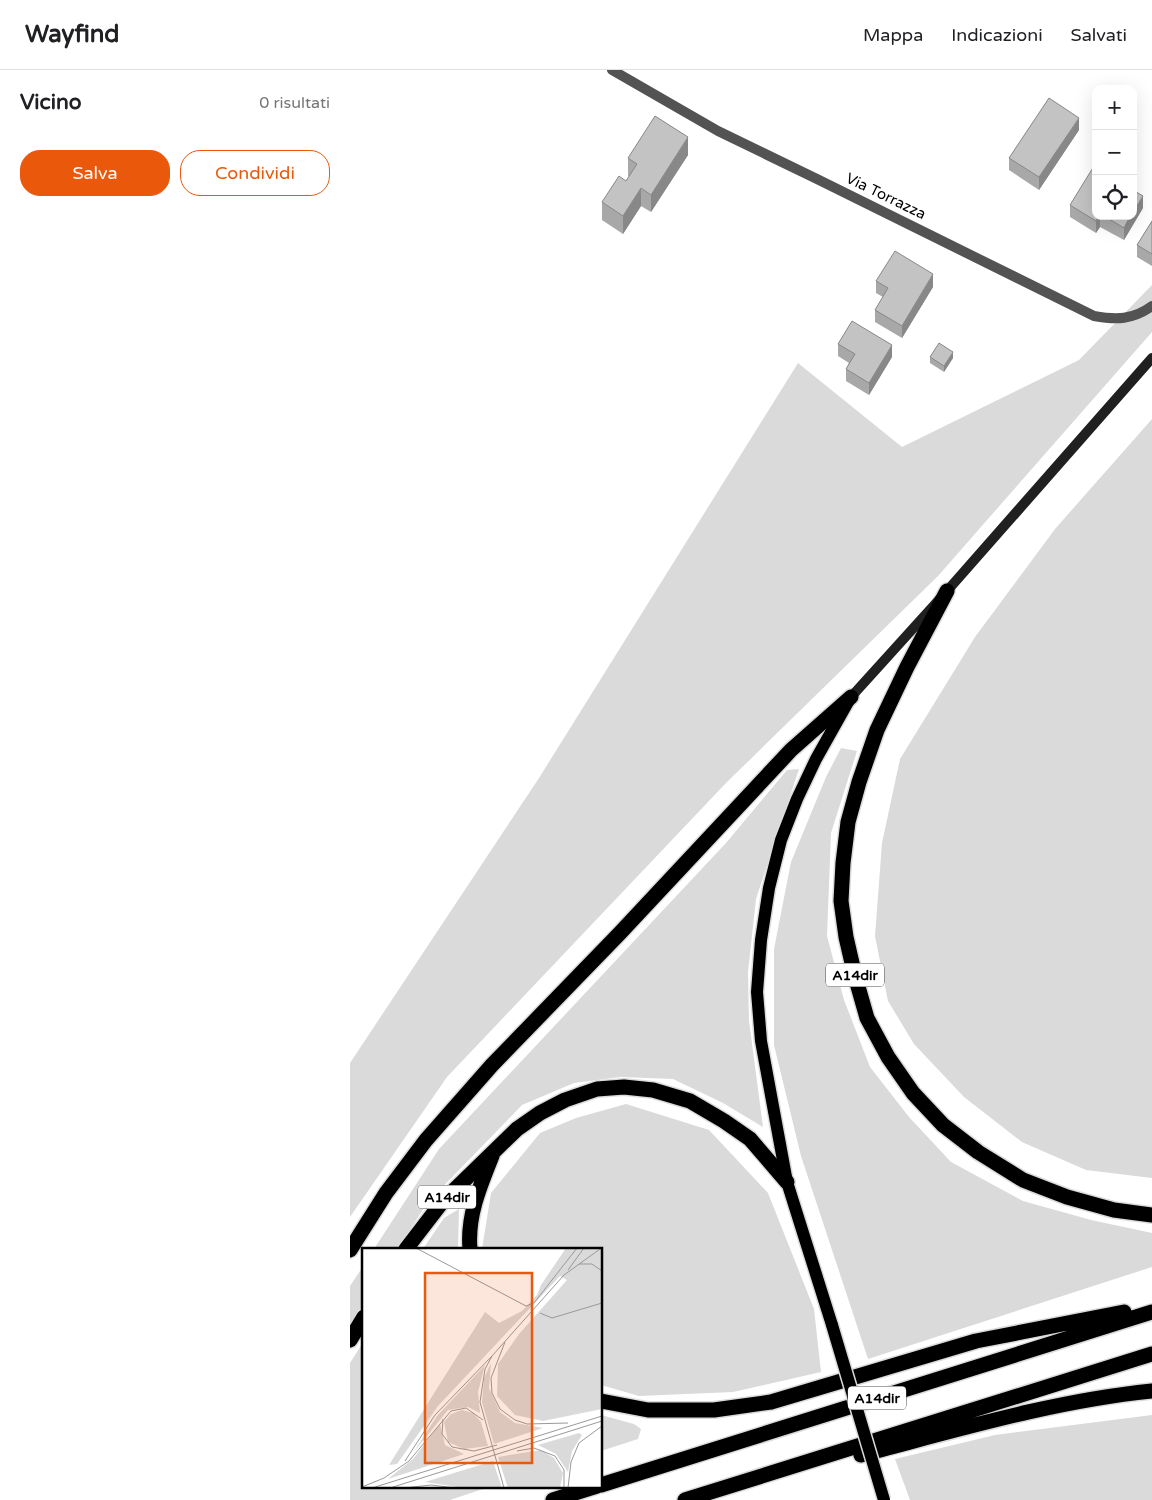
<!DOCTYPE html>
<html lang="it">
<head>
<meta charset="utf-8">
<style>
	:root { --surface:#fff; --page:#f2f2f2; --text:#202124; --muted:#757577; --line:#e0e0e0; --accent:#ea580c }
	body { margin:0; font-family:"Varela Round",sans-serif; background:var(--page); color:var(--text) }
	.controls { position:absolute; right:15px; top:15px; display:grid; overflow:hidden; border-radius:10px; box-shadow:0 5px 20px #0002 }
	.controls button { width:45px; height:45px; display:grid; place-items:center; padding:0; border:0; border-bottom:1px solid var(--line); background:var(--surface); color:var(--text); font:25px sans-serif }
	.list { margin:0; padding:0; list-style:none }
	h2 { display:flex; justify-content:space-between; align-items:center; height:65px; margin:0; padding:0 20px; font-size:21px }
	h2 small { font-size:16px; font-weight:400; color:var(--muted) }
	.actions { display:flex; gap:10px; padding:15px 20px }
	.actions a { flex:1; padding:11px 0; border:1px solid var(--accent); border-radius:20px; text-align:center; font-size:18px; color:var(--accent) }
	.actions .main { background:var(--accent); color:#fff }
	.icon { flex:none; width:28px; height:28px; fill:none; stroke:currentColor; stroke-width:2; stroke-linecap:round; stroke-linejoin:round }
	.map { position:relative; flex:none; width:802px; height:1430px; overflow:hidden }
	header { display:flex; align-items:center; gap:30px; box-sizing:border-box; height:70px; padding:0 25px; background:var(--surface); border-bottom:1px solid var(--line) }
	header strong { font-size:24px }
	nav { display:flex; gap:28px; margin-inline-start:auto; font-size:18px }
	main { display:flex }
	aside { flex:1; background:var(--surface) }
	.map>svg:first-child { display:block }
	.green { fill:#dadada }
	.lines { fill:none; stroke-linecap:round; stroke-linejoin:round }
	.primary-casing { stroke:#dbdbdb; stroke-width:15 }
	.highway-casing { stroke:#dbdbdb; stroke-width:18 }
	.street { stroke:#535353; stroke-width:10 }
	.secondary { stroke:#202020; stroke-width:10 }
	.primary { stroke:#000; stroke-width:12 }
	.highway { stroke:#000; stroke-width:15 }
	.primary-bridge-casing { stroke:#dbdbdb; stroke-width:15; stroke-linecap:butt }
	.primary-bridge { stroke:#000; stroke-width:12 }
	.wall { fill:#a8a8a8 }
	.shaded-wall { fill:#888 }
	.building { fill:#c3c3c3; stroke:#888 }
	.labels { text-anchor:middle; dominant-baseline:central; stroke-width:5; stroke-linejoin:round; paint-order:stroke }
	.shield { fill:#fff; stroke:#4c4c4c; stroke-width:1 }
	.shield-label { font-size:14px; font-weight:bold; fill:#000 }
	.street-label { font-size:15px; fill:#000; stroke:#fff }
	.inset-road { fill:none; stroke:#999; stroke-width:1 }
	.view { fill:#e8590c; fill-opacity:0.15; stroke:#e8590c; stroke-width:2.5 }
	.inset-edge { fill:none; stroke:#000; stroke-width:2.5 }
</style>
</head>
<body>
<header>
<strong>Wayfind</strong>
<nav><a>Mappa</a><a>Indicazioni</a><a>Salvati</a></nav>
</header>
<main>
<aside>
<h2>Vicino<small>0 risultati</small></h2>
<ul class="list">
</ul>
<div class="actions"><a class="main">Salva</a><a>Condividi</a></div>
</aside>
<div class="map">
<svg width="802" height="1430" viewBox="0 0 802 1430">
	<rect width="100%" height="100%" fill="#fff"/>
	<path class="green" d="M802,215V262L588,506L376,713L97,1007L0,1147V993L189,708L448,293L552,377L729,290Z
		M802,349V1108L736,1100L672,1072L614,1027L564,974L538,931L525,866L532,773L550,689L625,567L705,459Z
		M491,678L507,681L481,763L477,866L494,930L520,997L559,1047L601,1092L673,1131L741,1150L802,1163V1197L518,1289L451,1086L424,975V879L441,792L476,707Z
		M449,699L406,829L398,902L399,951L413,1057L373,1033L323,1009L270,1007L224,1013L172,1035L77,1133L48,1179H24L89,1079L376,773L437,700Z
		M276,1034L359,1060L418,1123L464,1239L471,1302L383,1322L289,1326L251,1315V1179H132L141,1123L190,1063L226,1048Z
		M109,1139L108,1179H73L94,1148Z
		M14,1195V1233L0,1255V1216Z
		M14,1271V1416H142L100,1430H0V1293Z
		M251,1345L284,1354L291,1359L288,1369L251,1381Z
		M802,1345V1430H560L545,1389L645,1365Z"/>
	<g class="lines">
		<defs>
			<path id="primary" d="M482,1255L437,1112L411,971L407,922L411,870L419,818L431,770L447,729L466,689L498,632"/>
			<path id="highway" d="M597,521L557,597L527,660L509,712L498,752L493,793L491,831L496,867L505,906L517,948L538,987L563,1023L593,1055L628,1082L673,1110L717,1127L764,1140L802,1145
				M56,1179L93,1131L167,1059L190,1043L215,1030L247,1019L274,1017L303,1020L340,1031L374,1051L400,1069L437,1112
				M120,1179C117,1146 130,1116 142,1086
				M0,1180L36,1123L76,1070L142,995L270,863L441,680L501,627
				M0,1270L14,1247
				M251,1331L298,1340H364L421,1332L626,1271L774,1242
				M511,1385C607,1360 703,1331 802,1321
				M251,1415L802,1242
				M203,1430L247,1416
				M335,1430L802,1284"/>
		</defs>
		<use href="#primary" class="primary-casing"/>
		<use href="#highway" class="highway-casing"/>
		<path class="street" d="M262,0L368,61L467,109L744,246C766,250 783,250 802,236"/>
		<path class="secondary" d="M501,627L597,521L802,288"/>
		<use href="#primary" class="primary"/>
		<use href="#highway" class="highway"/>
		<defs>
			<path id="primary-bridge" d="M482,1255L534,1430"/>
		</defs>
		<use href="#primary-bridge" class="primary-bridge-casing"/>
		<use href="#primary-bridge" class="primary-bridge"/>
	</g>
	<path class="wall" d="M729,60L689,120L659,100V88Z
		M338,85L301,142L291,136L273,164L252,150V132L276,111L279,106H278V88Z
		M720,135L746,146H783L793,138L774,170L750,157L746,163L720,147Z
		M802,151V196L787,187V175Z
		M526,211L583,217L552,268L525,252V240L533,227L526,223Z
		M488,274L542,287L519,325L496,311V299L499,293L488,286Z
		M580,287L603,288L594,302L580,293Z"/>
	<path class="shaded-wall" d="M729,48V60L689,120V107Z
		M338,67V85L301,142V125Z
		M291,118V136L273,164V146Z
		M793,126V138L774,170V158L780,146H783V142Z
		M749,146H750V157L746,163V151Z
		M583,204V217L552,268V256Z
		M542,275V287L519,325V313Z
		M603,282V288L594,302V296Z"/>
	<path class="building" d="M699,28L729,48L689,107L659,88Z
		M305,46L338,67L301,125L291,118L273,146L252,132L269,106L276,111L287,94L278,88Z
		M744,96L746,97V146H749L746,151L720,135Z
		M783,120L793,126L783,142Z
		M754,146H780L774,158Z
		M802,151V184L787,175Z
		M545,181L583,204L552,256L525,240L538,218L526,211Z
		M502,251L542,275L519,313L496,299L505,284L488,274Z
		M589,273L603,282L594,296L580,287Z"/>
	<g class="labels">
		<g class="shield">
			<rect x="476" y="893.5" width="58" height="23" rx="4"/>
			<rect x="68" y="1115.5" width="58" height="23" rx="4"/>
			<rect x="498" y="1316.5" width="58" height="23" rx="4"/>
		</g>
		<g class="shield-label">
			<text x="505" y="905">A14dir</text>
			<text x="97" y="1127">A14dir</text>
			<text x="527" y="1328">A14dir</text>
		</g>
		<g class="street-label">
			<text transform="translate(536 126) rotate(26)">Via Torrazza</text>
		</g>
	</g>
	<g transform="translate(12 1178)">
		<rect width="240" height="240" fill="#fff"/>
		<path d="M204,0H240V161L181,173L153,167L135,148L136,116L157,86L205,32L198,28L76,158L35,216L27,217L123,64L137,75L160,63L175,47L179,37ZM129,115L127,140L138,164L153,175L181,180L132,196L120,154L122,130ZM123,117L116,144L118,165L106,159L86,162L51,205L75,168ZM100,162L111,165L119,174L126,198L102,201L86,194L82,174L89,166ZM78,176L83,197L102,206L26,231L51,211ZM217,185L220,187L210,203L206,224L194,206L176,197ZM179,202L192,210L201,225L198,240H146L136,209ZM131,213L140,240H102L63,234Z" fill="#dadada"/>
		<path class="inset-road" d="M54,0L164,58L172,55L215,0M217,16H230L240,23M206,22L222,0M178,65L190,70L240,55M143,94L129,130L130,145L138,161L153,172L165,176L206,175M81,171L80,186L90,199L112,203L135,197M155,203L172,200L193,208L202,222V240M43,213L73,167L130,108M0,239L22,230L47,213L89,163L104,160L121,172M10,240L240,168M28,240L240,173M42,240L69,237L94,240M142,240L118,154L123,121L130,108L202,27L238,1M206,240L209,214L217,195L240,178"/>
		<path class="view" d="M63,25H170V215H63Z"/>
		<rect width="240" height="240" class="inset-edge"/>
	</g>
</svg>
<div class="controls">
<button>+</button>
<button>−</button>
<button><svg class="icon" aria-label="locate" viewBox="0 0 24 24"><circle cx="12" cy="12" r="6"/><path d="M12 2v4M12 18v4M2 12h4M18 12h4"/></svg></button>
</div>
</div>
</main>
</body>
</html>
